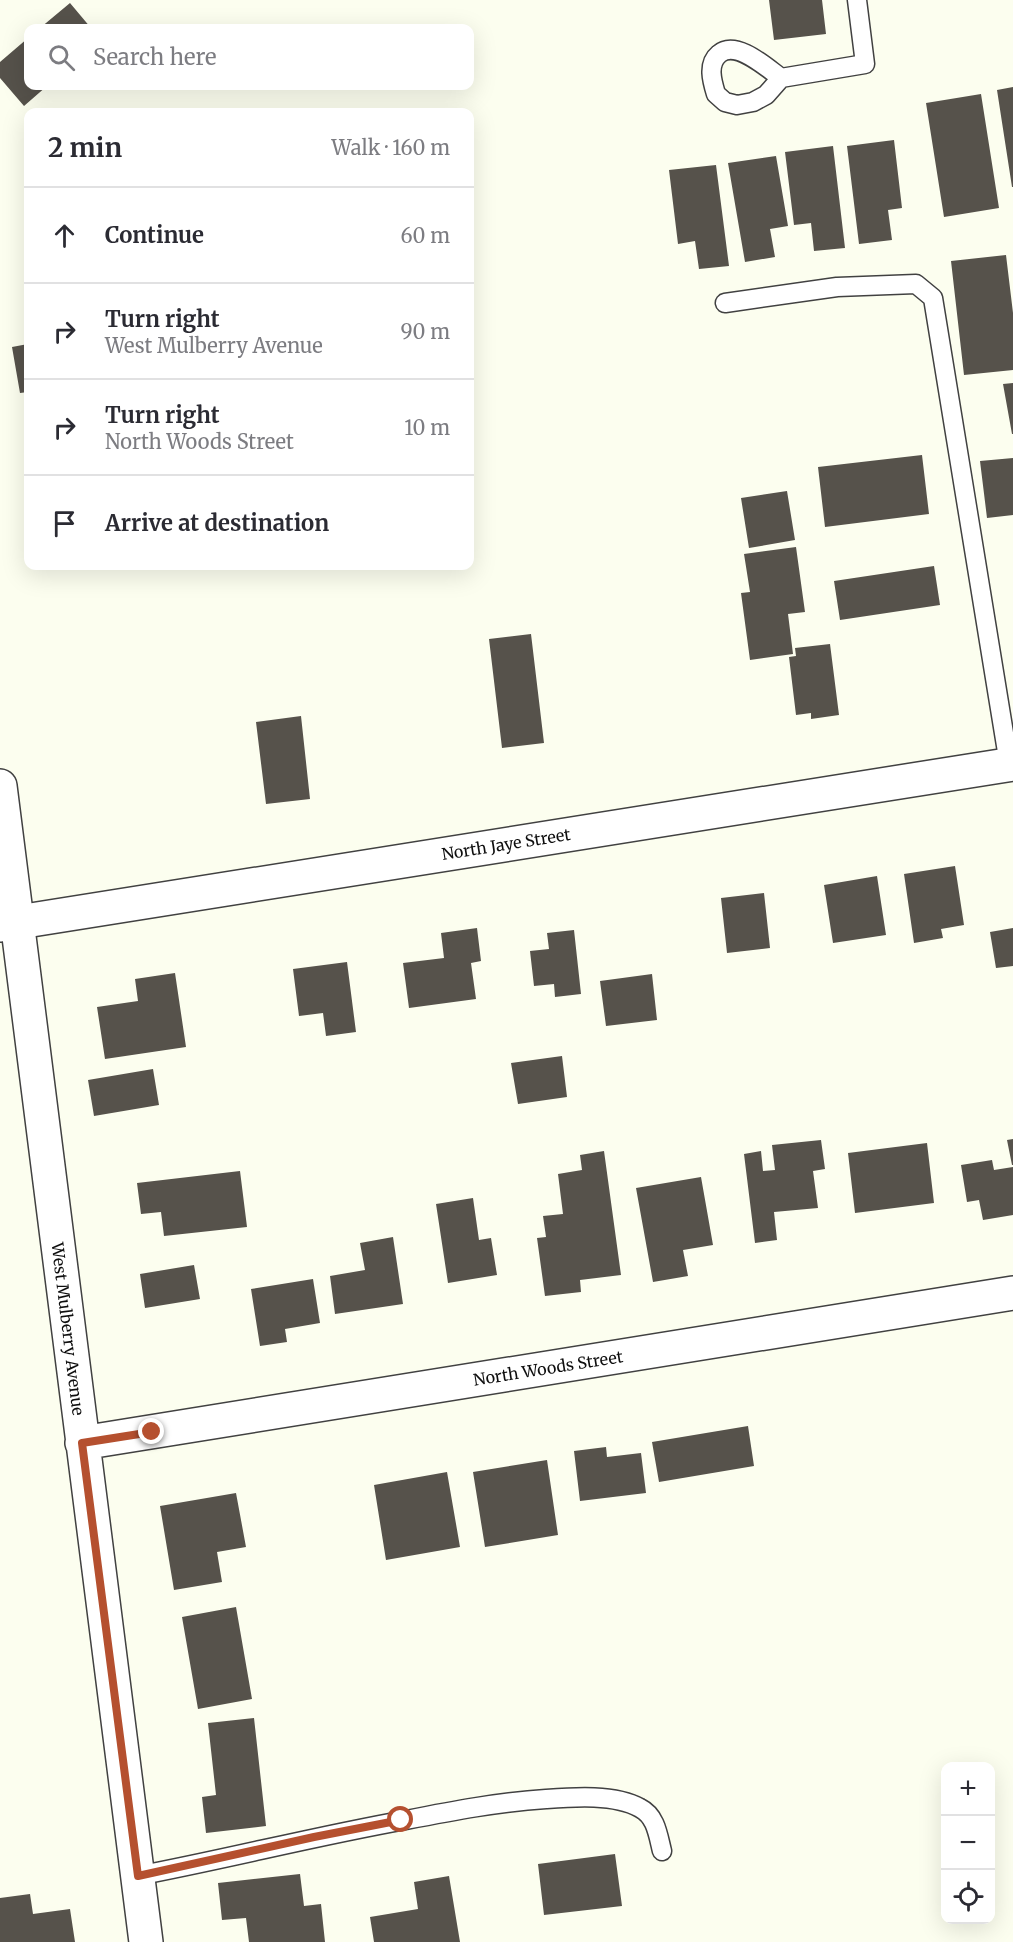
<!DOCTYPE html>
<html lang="en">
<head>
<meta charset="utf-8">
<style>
	:root { --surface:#fff; --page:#f7f7f7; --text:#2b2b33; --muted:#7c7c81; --line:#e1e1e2 }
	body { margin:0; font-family:Merriweather,serif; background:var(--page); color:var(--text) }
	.controls { position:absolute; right:18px; bottom:18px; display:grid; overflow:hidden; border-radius:12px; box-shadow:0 6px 24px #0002 }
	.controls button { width:54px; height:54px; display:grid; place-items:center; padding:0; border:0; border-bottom:2px solid var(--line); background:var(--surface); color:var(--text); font:30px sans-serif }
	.stop { position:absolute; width:18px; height:18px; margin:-14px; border:4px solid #b5502f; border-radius:50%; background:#fff }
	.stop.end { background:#b5502f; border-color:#fff; box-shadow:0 2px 6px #0008 }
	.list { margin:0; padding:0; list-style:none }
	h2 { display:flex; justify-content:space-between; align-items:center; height:78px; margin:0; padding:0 24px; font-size:26px }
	h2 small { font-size:20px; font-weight:400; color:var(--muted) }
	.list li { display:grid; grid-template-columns:39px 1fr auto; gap:18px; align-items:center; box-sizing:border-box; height:96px; padding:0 24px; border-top:2px solid var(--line) }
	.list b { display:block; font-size:22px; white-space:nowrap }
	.list p { margin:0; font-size:20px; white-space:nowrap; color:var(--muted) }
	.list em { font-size:20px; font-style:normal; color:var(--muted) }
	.icon { flex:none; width:33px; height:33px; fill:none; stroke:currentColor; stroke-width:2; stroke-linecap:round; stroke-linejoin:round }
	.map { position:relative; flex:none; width:1013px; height:1942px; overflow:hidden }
	.search { position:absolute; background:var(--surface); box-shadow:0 6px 24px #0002; left:24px; top:24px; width:450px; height:66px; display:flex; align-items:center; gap:15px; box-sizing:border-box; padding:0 21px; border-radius:12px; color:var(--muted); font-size:22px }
	.panel { position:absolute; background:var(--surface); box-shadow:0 6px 24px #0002; left:24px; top:108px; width:450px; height:462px; border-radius:12px }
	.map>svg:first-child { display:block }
	.building { fill:#56524b }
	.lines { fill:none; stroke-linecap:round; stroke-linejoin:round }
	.service-casing { stroke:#414141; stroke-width:21 }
	.minor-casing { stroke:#414141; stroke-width:36 }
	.tertiary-casing { stroke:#414141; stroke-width:36 }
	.service { stroke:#fff; stroke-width:18 }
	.minor { stroke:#fff; stroke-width:33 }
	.tertiary { stroke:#fff; stroke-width:33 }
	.route { stroke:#b5502f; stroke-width:8 }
	.labels { text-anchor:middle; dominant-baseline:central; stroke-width:6; stroke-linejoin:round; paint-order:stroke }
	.street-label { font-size:16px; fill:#0e0e0e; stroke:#fff }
</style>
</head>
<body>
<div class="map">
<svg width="1013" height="1942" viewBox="0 0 1013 1942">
	<rect width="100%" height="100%" fill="#fcfeef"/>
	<path class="building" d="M769,0H822L826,34L774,40Z
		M70,3L91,28H40Z
		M28,38V86H47L24,106L0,78V62Z
		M1013,87V187H1012L997,90Z
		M981,94L999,208L944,217L926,103Z
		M894,140L902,208L888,210L892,240L859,244L847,146Z
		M833,146L845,248L814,251L811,223L794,225L785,152Z
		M776,156L788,226L770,229L775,257L745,262L728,163Z
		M716,165L729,266L699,269L695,241L678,244L669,170Z
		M1006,255L1013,313V370L964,375L951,261Z
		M28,344V392L20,393L12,347Z
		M1013,383V434H1012L1003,384Z
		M922,455L929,514L825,527L818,467Z
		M1013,458V515L987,518L980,461Z
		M787,491L795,540L749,548L741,498Z
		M796,547L805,612L788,614L793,654L750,660L741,593L750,592L744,554Z
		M934,566L940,605L840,620L834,581Z
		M531,634L544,743L502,748L489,639Z
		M830,644L839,715L811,719V713L796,715L789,657L796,656L795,648Z
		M301,716L310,799L266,804L256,722Z
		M955,866L964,925L941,929L943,938L914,943L904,874Z
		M877,876L886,935L833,943L824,885Z
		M764,893L770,948L727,953L721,898Z
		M477,928L481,961L471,963L476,999L409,1008L403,963L444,958L441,933Z
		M1013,928V966L996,968L990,932Z
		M574,930L581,994L555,997L554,984L534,986L530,951L549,949L547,933Z
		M347,962L356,1032L326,1036L323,1013L299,1016L293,969Z
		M175,973L186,1047L105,1059L97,1007L138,1001L135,979Z
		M652,974L657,1020L606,1026L600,981Z
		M562,1056L567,1097L518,1104L511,1063Z
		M153,1069L159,1105L94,1116L88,1080Z
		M1013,1139V1165H1012L1007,1140Z
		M821,1140L825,1169L813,1171L818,1208L774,1212L777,1240L755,1243L744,1154L761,1151L763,1171L775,1170L772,1145Z
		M927,1143L934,1203L855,1213L848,1153Z
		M604,1151L621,1275L580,1280L581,1292L545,1296L537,1238L546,1237L543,1216L563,1214L558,1174L582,1170L580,1155Z
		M992,1160L994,1170L1013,1167V1215L983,1220L979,1200L967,1202L961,1165Z
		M240,1171L247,1227L164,1236L161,1212L141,1214L137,1183Z
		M701,1177L713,1245L683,1250L688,1276L653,1282L636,1188Z
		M473,1198L479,1240L491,1238L497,1275L448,1283L436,1204Z
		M393,1237L403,1304L335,1314L330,1276L365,1270L360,1243Z
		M194,1265L200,1299L145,1308L140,1274Z
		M313,1279L320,1323L285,1329L287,1342L260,1346L251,1289Z
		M748,1426L754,1466L659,1482L652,1442Z
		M606,1447L607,1457L641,1453L646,1493L580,1501L574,1451Z
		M547,1460L558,1535L485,1547L473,1472Z
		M447,1472L460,1547L386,1560L374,1485Z
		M236,1493L246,1547L217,1552L222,1582L174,1590L160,1506Z
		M236,1607L252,1699L198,1709L182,1617Z
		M254,1718L266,1826L206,1833L202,1797L216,1795L208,1723Z
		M615,1854L622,1906L544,1915L538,1864Z
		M300,1874L304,1906L321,1904L325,1942H249L246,1918L222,1920L218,1883Z
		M449,1876L460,1942H374L370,1917L418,1909L414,1882Z
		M30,1894L33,1914L70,1909L75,1942H0V1898Z"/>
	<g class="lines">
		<defs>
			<path id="service" d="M781,78C767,68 736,39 719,54C707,64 712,81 716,94L725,102L737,105L753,102L766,95L781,78L865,64L857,0
				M725,303L837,287L916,284L933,298L1009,764
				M137,1876C227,1859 316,1836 406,1820C452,1811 499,1802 546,1799C574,1797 615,1794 640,1808C656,1816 658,1835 662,1851"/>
			<path id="minor" d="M0,786L146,1942
				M82,1443L1013,1293"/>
			<path id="tertiary" d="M0,925L1013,764"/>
		</defs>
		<use href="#service" class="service-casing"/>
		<use href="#minor" class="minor-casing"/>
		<use href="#tertiary" class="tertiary-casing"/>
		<use href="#service" class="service"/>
		<use href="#minor" class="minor"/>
		<use href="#tertiary" class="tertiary"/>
	</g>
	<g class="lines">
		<path class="route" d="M152,1432L82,1443L138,1876L314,1837L401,1820"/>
	</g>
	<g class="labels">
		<g class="street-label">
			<text transform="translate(506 844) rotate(-9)">North Jaye Street</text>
			<text transform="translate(68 1329) rotate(83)">West Mulberry Avenue</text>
			<text transform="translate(548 1368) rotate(-9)">North Woods Street</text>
		</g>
	</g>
</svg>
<div class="controls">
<button>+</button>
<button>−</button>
<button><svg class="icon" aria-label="locate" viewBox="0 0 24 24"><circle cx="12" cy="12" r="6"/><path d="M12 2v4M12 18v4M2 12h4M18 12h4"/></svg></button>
</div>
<div class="stop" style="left:401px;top:1820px"></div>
<div class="stop end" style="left:152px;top:1432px"></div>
<div class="search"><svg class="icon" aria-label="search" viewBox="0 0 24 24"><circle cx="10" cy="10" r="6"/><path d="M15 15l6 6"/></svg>Search here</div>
<section class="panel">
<h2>2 min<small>Walk · 160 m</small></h2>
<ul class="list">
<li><svg class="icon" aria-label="ahead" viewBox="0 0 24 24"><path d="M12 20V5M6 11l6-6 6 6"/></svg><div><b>Continue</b></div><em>60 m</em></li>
<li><svg class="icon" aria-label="right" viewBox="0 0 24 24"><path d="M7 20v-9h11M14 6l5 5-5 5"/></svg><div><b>Turn right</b><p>West Mulberry Avenue</p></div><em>90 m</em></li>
<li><svg class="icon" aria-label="right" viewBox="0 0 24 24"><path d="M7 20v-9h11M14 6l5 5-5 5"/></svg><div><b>Turn right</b><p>North Woods Street</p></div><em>10 m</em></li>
<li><svg class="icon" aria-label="arrive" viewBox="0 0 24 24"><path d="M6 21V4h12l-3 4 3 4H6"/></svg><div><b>Arrive at destination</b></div></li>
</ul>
</section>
</div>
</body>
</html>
